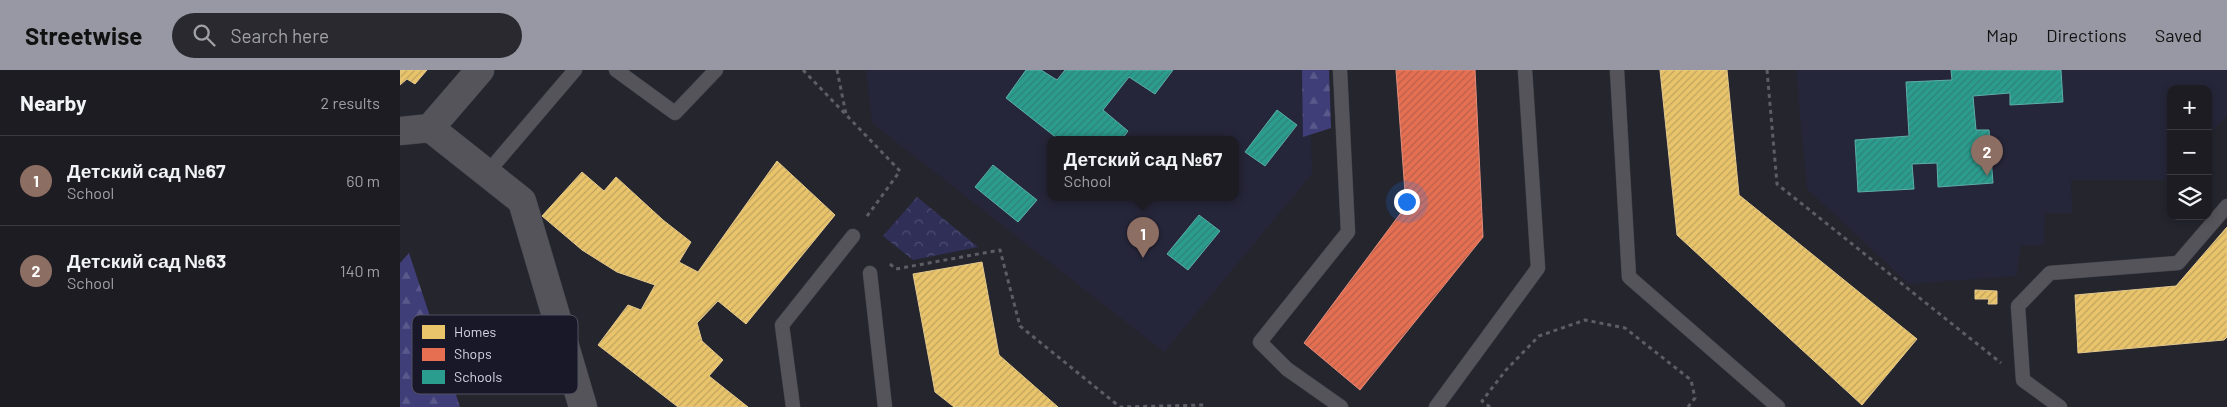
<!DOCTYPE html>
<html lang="en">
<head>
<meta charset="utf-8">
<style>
	:root { --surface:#1c1c22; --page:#29292f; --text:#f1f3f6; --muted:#a0a1a5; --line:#3a3a40; --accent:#9798a3 }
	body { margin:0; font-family:Barlow,sans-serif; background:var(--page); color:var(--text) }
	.controls { position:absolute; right:15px; top:15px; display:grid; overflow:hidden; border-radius:10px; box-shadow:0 2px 8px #0003 }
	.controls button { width:45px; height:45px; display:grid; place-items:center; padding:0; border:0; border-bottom:1px solid var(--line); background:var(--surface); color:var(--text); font:25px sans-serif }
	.you { position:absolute; left:1006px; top:131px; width:18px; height:18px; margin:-12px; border:4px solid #fff; border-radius:50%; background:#1a73e8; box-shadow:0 0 0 8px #1a73e833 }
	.badge { display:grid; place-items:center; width:32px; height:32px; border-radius:50%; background:var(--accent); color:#fff; font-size:16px; font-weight:700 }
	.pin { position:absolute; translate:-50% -41px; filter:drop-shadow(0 1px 2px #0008) }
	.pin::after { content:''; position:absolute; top:26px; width:18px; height:15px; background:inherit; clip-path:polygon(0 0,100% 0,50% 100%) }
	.popup { position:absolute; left:647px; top:66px; width:192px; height:65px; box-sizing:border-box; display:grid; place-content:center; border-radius:10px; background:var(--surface); filter:drop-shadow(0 1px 4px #0005); font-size:16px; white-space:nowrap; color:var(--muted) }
	.popup b { font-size:19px; color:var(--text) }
	.popup::after { content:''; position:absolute; left:50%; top:100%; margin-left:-10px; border:10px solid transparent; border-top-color:var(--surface) }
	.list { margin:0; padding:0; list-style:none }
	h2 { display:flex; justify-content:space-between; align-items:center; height:65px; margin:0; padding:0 20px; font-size:21px }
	h2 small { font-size:16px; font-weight:400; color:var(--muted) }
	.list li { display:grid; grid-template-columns:32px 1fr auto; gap:15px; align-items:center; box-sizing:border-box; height:90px; padding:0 20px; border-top:1px solid var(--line) }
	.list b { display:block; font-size:19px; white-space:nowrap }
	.list p { margin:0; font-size:16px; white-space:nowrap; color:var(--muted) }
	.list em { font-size:16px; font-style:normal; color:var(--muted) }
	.icon { flex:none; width:28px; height:28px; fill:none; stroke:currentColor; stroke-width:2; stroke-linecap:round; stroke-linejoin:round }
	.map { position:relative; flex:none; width:1827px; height:337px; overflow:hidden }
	header { display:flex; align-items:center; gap:30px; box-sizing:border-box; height:70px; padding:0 25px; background:var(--accent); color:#111 }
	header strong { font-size:24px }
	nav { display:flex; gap:28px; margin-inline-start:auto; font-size:18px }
	.search { width:350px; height:45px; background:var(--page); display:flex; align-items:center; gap:12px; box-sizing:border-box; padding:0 18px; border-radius:28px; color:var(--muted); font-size:19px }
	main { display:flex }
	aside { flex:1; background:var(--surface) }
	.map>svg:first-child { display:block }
	.built { fill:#26263a; fill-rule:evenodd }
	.forest { fill:url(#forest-firs) }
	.park { fill:url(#park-crowns) }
	.homes { fill:url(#homes-hatch); stroke:#e3c98e }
	.shops { fill:url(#shops-hatch); stroke:#e28e7c }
	.schools { fill:url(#schools-hatch); stroke:#5daea8 }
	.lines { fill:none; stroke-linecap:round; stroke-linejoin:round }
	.service-casing { stroke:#42434b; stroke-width:15 }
	.minor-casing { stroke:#42434b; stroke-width:29 }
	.path { stroke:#5d5e64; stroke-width:3; stroke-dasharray:4 4; stroke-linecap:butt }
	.service { stroke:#54545a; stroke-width:14 }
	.minor { stroke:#54545a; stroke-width:28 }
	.key { fill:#181828; stroke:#515160; stroke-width:1 }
	.key-label { font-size:14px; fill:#d5d6e2 }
</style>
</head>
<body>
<header>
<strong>Streetwise</strong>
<div class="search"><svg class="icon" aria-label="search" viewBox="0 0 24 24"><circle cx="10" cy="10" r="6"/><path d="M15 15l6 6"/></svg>Search here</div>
<nav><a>Map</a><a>Directions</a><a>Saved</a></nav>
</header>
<main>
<aside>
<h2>Nearby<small>2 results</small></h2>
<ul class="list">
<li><span class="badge" style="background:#8d6e63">1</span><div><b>Детский сад №67</b><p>School</p></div><em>60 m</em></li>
<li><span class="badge" style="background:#8d6e63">2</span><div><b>Детский сад №63</b><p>School</p></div><em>140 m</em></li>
</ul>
</aside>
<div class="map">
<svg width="1827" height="337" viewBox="0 0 1827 337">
	<defs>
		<pattern id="forest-firs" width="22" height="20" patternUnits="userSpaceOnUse" patternTransform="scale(1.25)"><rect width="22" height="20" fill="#403e78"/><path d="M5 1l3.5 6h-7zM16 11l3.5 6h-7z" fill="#5b598b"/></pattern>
		<pattern id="park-crowns" width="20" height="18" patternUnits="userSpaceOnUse" patternTransform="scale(1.25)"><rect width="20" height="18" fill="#302f58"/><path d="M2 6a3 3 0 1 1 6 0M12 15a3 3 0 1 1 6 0" fill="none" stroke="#4d4c70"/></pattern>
		<pattern id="homes-hatch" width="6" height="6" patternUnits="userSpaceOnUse" patternTransform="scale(1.25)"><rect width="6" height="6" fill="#e9c46a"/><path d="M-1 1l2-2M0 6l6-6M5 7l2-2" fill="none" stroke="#bfa360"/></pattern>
		<pattern id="shops-hatch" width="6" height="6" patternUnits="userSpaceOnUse" patternTransform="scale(1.25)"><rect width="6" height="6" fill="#e76f51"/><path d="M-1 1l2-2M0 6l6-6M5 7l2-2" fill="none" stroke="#b5614d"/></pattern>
		<pattern id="schools-hatch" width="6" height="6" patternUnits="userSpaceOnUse" patternTransform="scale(1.25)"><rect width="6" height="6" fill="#2a9d8f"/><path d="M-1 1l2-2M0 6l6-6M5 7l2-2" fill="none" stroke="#318178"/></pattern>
	</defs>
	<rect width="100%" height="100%" fill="#25252e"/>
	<path class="built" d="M466,0H909L912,104L764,282L472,53ZM650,69H836V127H650Z
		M1396,0H1827V46L1808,65V19H1771V103L1764,110H1671L1672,143H1645L1644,175L1621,176L1616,206L1509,214L1407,119Z"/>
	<path class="forest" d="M902,0H929L931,58L903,67Z
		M9,183L60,337H0V193Z"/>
	<path class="park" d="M517,127L578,177L513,190L483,166Z"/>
	<path class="homes" d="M0,0H27L15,14L7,9L0,15Z
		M1260,0H1327L1339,125L1517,269L1462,335L1277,165Z
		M377,91L435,145L346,254L318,231L297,253L302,271L323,290L309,306L348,337H278L198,275L228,235L241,240L255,215L217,202L182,180L142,146L182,102L204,121L216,107L263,150L291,172L279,192L298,202Z
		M1827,157V267L1824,270L1678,283L1675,225L1776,216Z
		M582,192L599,285L658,337H554L535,322L513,204Z
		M1575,220L1597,221V234H1588L1589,229H1575Z"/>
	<path class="shops" d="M996,0H1075L1083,167L960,320L904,273L1006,136Z"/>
	<path class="schools" d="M626,0H641L657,10L665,0H773L755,24L729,7L703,40L728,61L722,69H658L606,28Z
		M1551,0H1661L1663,32L1610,35V23L1573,26L1576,60H1589L1593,113L1538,117L1537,93L1512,94L1514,119L1458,122L1455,70L1509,66L1506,12L1552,10Z
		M877,40L897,55L865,96L845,82Z
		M593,95L637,130L618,152L575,117Z
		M799,145L820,161L788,200L767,184Z"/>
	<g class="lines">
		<defs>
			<path id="service" d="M216,0L275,43L316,0
				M940,0L948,162L860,272L887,299L941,337
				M1217,0L1229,207L1378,337
				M87,103L175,0
				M470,203L485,337
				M393,337L382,255L453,166
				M1036,337L1138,198L1125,0
				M1660,337L1623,310L1618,236L1650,203L1778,193L1827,136"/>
			<path id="minor" d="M30,58L80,0
				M0,61L30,58L122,131L183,337"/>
		</defs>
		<use href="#service" class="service-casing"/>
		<use href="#minor" class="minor-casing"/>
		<path class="path" d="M403,0L500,101L465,149
			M437,0L446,44
			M1367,0L1377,114L1601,293
			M490,194L496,199L600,180L620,256L720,337L804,335V337
			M1090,337L1082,331L1106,300L1139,266L1185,250L1225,258L1291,310L1295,328L1288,337"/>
		<use href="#service" class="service"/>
		<use href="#minor" class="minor"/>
	</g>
	<rect x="12" y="245" width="166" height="79" rx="8" class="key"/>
	<rect x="22" y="255" width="23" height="14" fill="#e9c46a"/>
	<rect x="22" y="278" width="23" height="13" fill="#e76f51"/>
	<rect x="22" y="300" width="23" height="14" fill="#2a9d8f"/>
	<g class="key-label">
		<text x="54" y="267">Homes</text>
		<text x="54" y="289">Shops</text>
		<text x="54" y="312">Schools</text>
	</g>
</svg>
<div class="controls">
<button>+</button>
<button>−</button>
<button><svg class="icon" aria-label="layers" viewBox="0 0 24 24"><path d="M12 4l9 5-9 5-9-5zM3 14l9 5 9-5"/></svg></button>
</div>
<div class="you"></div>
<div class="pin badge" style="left:743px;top:188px;background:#8d6e63">1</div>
<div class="popup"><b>Детский сад №67</b>School</div>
<div class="pin badge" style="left:1587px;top:106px;background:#8d6e63">2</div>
</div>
</main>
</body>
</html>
